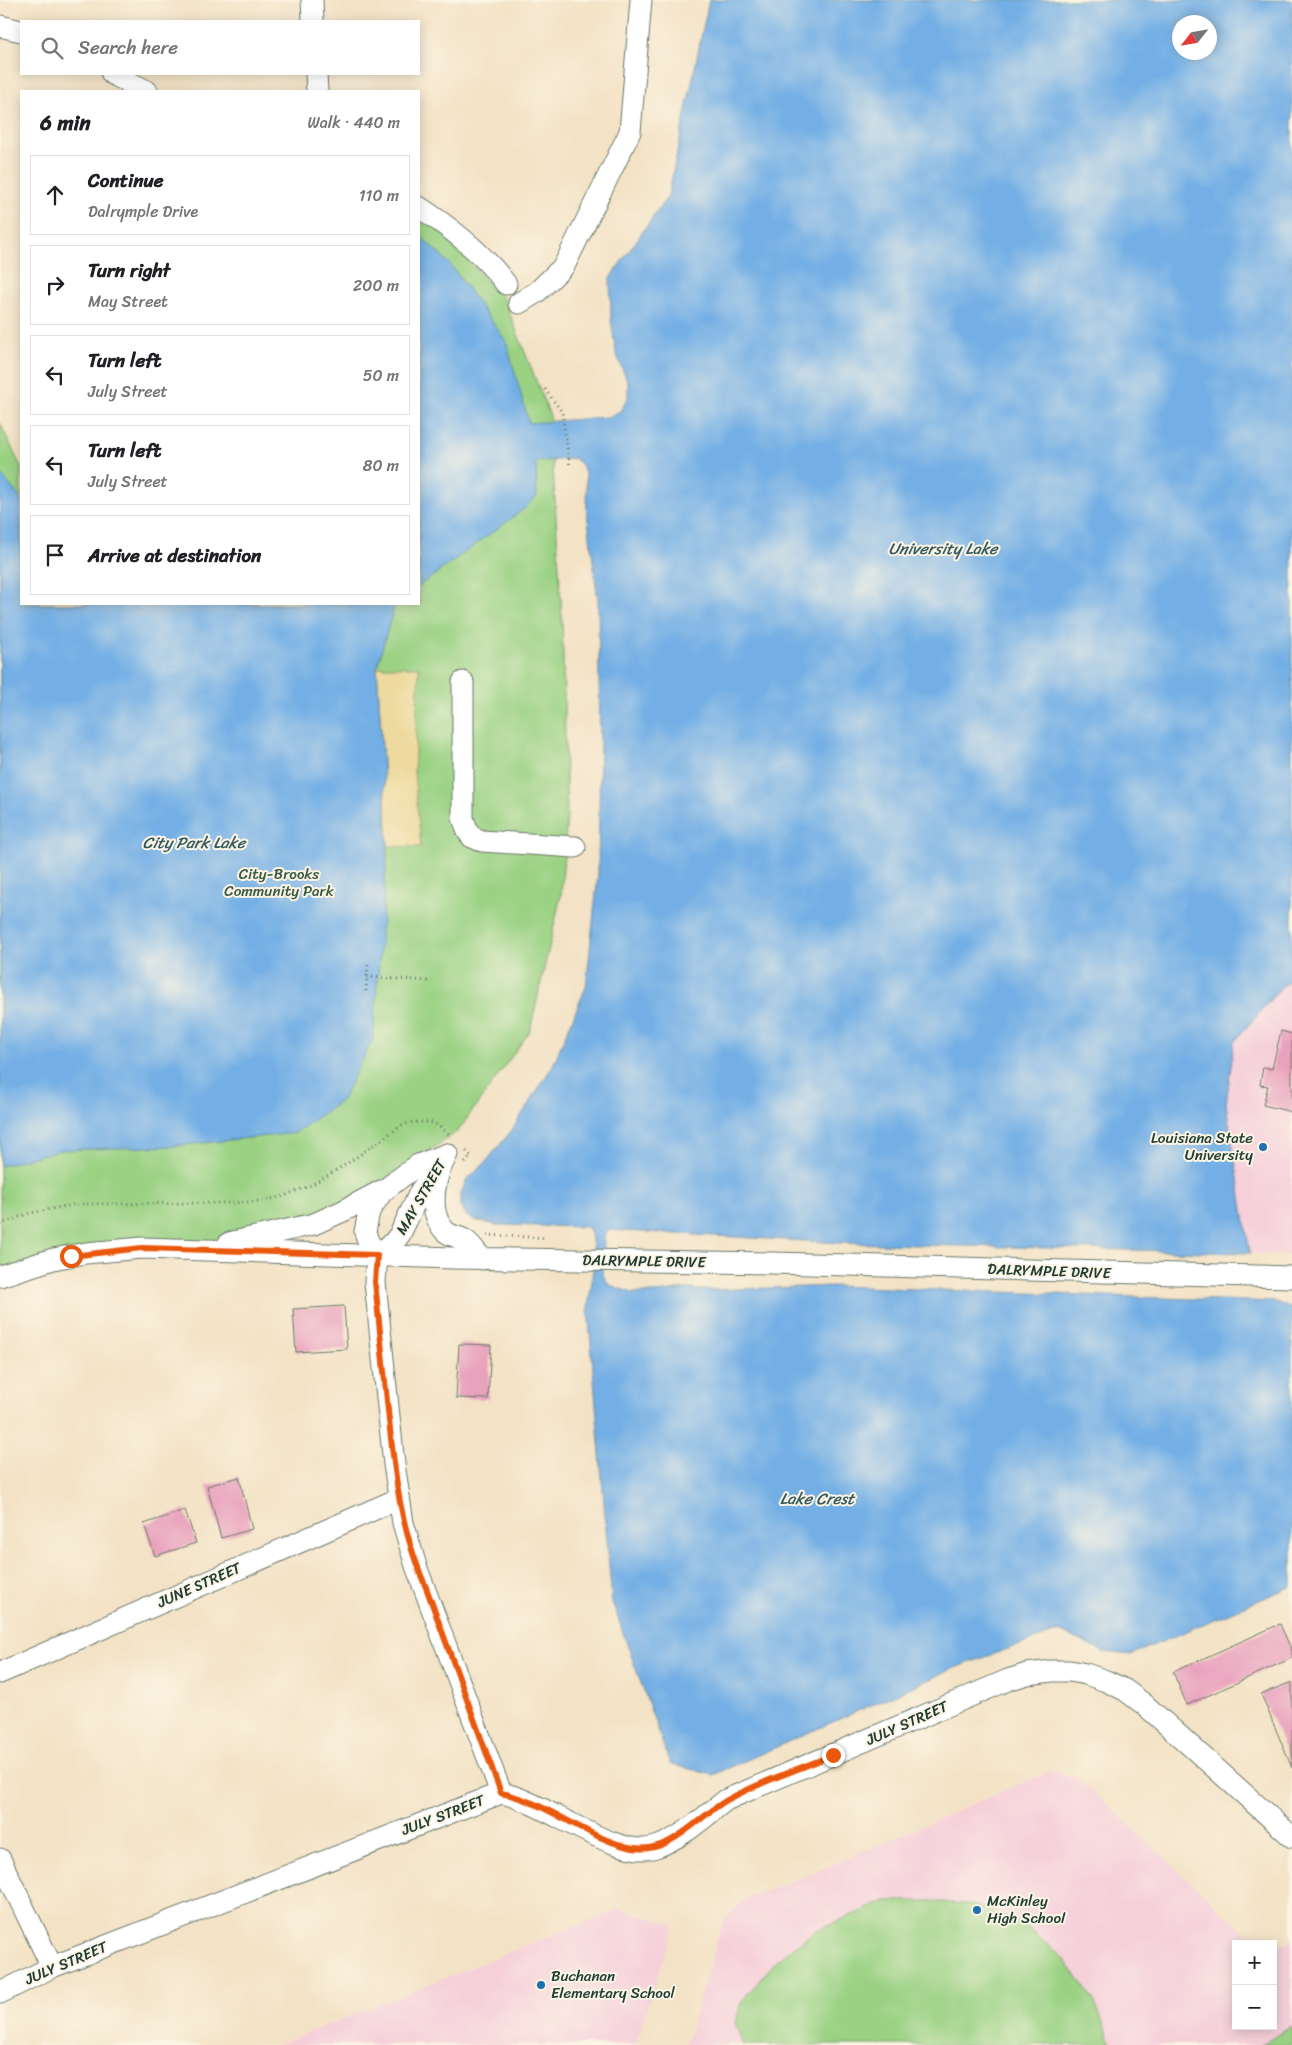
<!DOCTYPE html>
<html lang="en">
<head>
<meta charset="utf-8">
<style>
	:root { --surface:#fff; --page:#f2f2f2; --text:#202124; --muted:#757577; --line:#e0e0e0 }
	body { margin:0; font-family:Sriracha,sans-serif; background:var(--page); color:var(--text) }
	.controls { position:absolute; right:15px; bottom:15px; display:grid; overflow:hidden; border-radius:0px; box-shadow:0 2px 12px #0003 }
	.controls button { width:45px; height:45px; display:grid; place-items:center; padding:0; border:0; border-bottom:1px solid var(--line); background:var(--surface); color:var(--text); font:25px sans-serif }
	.compass { position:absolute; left:1172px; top:15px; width:45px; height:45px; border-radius:50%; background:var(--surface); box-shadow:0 2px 12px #0003; rotate:239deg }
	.stop { position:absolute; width:15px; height:15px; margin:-11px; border:4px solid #ea580c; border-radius:50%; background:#fff }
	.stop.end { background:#ea580c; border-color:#fff; box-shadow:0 1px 5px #0008 }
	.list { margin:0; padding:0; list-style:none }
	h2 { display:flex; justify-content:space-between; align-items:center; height:65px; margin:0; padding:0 20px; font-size:21px }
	h2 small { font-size:16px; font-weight:400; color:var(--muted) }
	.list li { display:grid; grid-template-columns:32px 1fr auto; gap:15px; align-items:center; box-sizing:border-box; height:80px; margin:0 10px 10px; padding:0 10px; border:1px solid var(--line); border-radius:0px }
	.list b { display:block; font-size:19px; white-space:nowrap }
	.list p { margin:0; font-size:16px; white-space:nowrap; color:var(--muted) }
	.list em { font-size:16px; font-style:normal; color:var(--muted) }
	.icon { flex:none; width:28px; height:28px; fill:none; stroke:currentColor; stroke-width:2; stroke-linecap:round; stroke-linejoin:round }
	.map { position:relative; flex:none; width:1292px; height:2045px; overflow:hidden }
	.search { position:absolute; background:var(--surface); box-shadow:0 2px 12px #0003; left:20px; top:20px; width:400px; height:55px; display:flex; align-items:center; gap:12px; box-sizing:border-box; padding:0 18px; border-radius:0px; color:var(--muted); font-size:19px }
	.panel { position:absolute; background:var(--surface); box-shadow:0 2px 12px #0003; left:20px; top:90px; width:400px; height:515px; border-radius:0px }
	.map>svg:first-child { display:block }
	.built { fill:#f5cfda }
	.green { fill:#9ad183; stroke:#5c875c }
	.sand { fill:#eeda9e; stroke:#868c69 }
	.water { fill:#73afe5; stroke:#49768c; fill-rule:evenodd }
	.building { fill:#e9a2be }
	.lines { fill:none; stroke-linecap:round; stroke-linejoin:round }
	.minor-casing { stroke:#697767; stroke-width:23 }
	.path { stroke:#697767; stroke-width:3; stroke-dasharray:1 4; stroke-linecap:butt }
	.minor { stroke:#fff; stroke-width:21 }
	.route { stroke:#ea580c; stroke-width:6 }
	.poi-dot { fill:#1f6fb2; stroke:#fcf5e5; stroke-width:2 }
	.labels { text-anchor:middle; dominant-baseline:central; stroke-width:4; stroke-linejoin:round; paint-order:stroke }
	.park-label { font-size:15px; fill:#385b44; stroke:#fcf5e5 }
	.poi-label { font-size:15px; fill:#1f3d34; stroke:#fcf5e5; text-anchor:start }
	.street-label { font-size:15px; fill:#1f3d34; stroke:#fcf5e5 }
	.water-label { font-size:16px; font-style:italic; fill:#345a60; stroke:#fcf5e5 }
</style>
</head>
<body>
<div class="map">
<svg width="1292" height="2045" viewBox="0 0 1292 2045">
	<rect width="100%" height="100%" fill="#fcf5e5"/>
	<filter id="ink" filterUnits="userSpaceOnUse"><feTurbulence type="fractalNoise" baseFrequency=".02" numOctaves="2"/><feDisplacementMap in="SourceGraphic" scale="10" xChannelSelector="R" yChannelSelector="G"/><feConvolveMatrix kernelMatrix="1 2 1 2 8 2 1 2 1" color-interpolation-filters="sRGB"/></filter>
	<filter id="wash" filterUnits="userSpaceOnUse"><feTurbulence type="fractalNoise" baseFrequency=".0096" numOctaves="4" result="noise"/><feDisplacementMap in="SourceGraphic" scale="20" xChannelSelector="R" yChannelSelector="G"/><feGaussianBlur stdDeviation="1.12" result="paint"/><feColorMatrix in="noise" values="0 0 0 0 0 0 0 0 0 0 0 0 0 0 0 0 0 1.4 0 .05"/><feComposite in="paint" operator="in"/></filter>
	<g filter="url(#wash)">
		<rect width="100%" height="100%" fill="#f3e2c5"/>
		<path class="built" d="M1292,979V1255L1250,1253L1226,1104L1234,1042L1282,986Z
			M1050,1771L1074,1777L1105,1802L1257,1944H1236V2026H1273V1947L1288,1943L1292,1939V2045H685L723,1921L745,1899L813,1873Z
			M619,1909L675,1925L635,2045H276Z"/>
		<path class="green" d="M419,208L504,299L550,416L562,619L567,816L561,895L530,1031L458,1131L343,1211L207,1250L71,1256L0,1277V423L21,467V604H419Z
			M885,1901H934L977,1906L1026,1926L1064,1959L1095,2002L1112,2045H743L735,2022L744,1998L778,1959L815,1931Z
			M1292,2027V2045H1261L1289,2028Z"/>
		<path class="sand" d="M377,667H419L414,772L421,847L388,846Z"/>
		<path class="water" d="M709,0H1292V979L1282,986L1234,1042L1226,1104L1250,1253L841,1243L607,1230L604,1236L603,1275L609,1285L633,1293H656L686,1289L704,1290L832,1286L1276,1302L1292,1309V1586L1131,1655L1104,1652L1059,1631L957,1667L713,1775L670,1764L612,1602L588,1307C592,1282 598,1251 588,1227L496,1225L474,1220L466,1215L461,1206V1194L466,1181L485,1163L512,1130L552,1067L586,987L598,875L600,745L598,601L587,512L586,478L583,467L574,458L536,462L537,496L524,509L419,586V235L449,263L506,341L529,423L608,417L620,411L628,398V383L616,353L611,320L610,278L668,196ZM1180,22H1210V52H1180Z
			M0,473L21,499V604H395L377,667L388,846L373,1039L342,1100L295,1133L174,1146L60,1150L0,1166Z"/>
		<g id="blocks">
			<path class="building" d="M1281,1031L1292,1034V1112L1263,1105L1268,1086L1260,1085L1263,1067L1272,1069Z
				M344,1306L347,1349L296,1352L293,1309Z
				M459,1344L491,1345L488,1399L456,1398Z
				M239,1477L252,1529L221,1538L207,1486Z
				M185,1510L196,1543L155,1556L144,1524Z
				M1280,1624L1292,1651V1658L1187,1705L1173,1672Z
				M1292,1682V1768L1261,1694Z"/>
		</g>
	</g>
	<g filter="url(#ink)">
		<use href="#blocks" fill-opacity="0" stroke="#697767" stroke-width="1"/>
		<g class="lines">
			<defs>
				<path id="minor" d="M312,0L313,21
					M0,26L21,31
					M112,74L147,91
					M316,74L317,91
					M419,207C451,228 483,253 506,284
					M519,303L537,292L564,266L630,132L641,0
					M463,682V818L468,832L472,837L482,841L575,847
					M447,1154L418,1165L400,1178L382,1192L369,1211L365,1232L368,1241L377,1255L375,1282L394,1464L403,1523L416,1566L501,1793
					M439,1172C433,1190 430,1216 445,1231C451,1237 460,1236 466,1241C472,1245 477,1253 482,1259
					M229,1243L314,1224L343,1211L381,1191
					M377,1255L394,1242L400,1234L421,1190L441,1167L447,1154
					M0,1276L53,1259L86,1253L142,1248L454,1258L773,1263L1292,1277
					M0,1673L398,1499
					M0,1859L52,1967
					M0,1993L52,1967L501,1793C544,1801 617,1861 656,1847C682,1838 704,1817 726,1800L735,1796L1008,1680L1027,1674L1052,1671H1070L1086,1674L1106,1681L1125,1690L1145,1705L1292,1837"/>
			</defs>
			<use href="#minor" class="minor-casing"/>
			<path class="path" d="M545,389L562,412L570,467
				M367,977L432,981
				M366,991L368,962
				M465,1163L471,1156L466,1151
				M0,1224L30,1213L77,1204L231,1203L262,1201L284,1196L311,1185L348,1163L402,1125L413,1122H430L437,1125L449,1134
				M487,1235L546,1238"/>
			<use href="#minor" class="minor"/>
		</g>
	</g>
	<g class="lines" filter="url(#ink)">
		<path class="route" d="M71,1256L142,1248L377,1255L375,1282C379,1325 384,1368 388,1411C395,1476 400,1529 427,1590L501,1793C547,1802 583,1836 628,1847C669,1857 696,1818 727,1800C759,1782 799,1769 833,1755"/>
	</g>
	<g class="poi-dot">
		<circle cx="1263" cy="1147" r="5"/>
		<circle cx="977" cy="1910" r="5"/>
		<circle cx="541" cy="1985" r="5"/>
	</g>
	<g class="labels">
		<g class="park-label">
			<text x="279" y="874">City-Brooks<tspan x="279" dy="17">Community Park</tspan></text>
		</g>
		<g class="poi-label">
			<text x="1253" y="1138" text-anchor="end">Louisiana State<tspan x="1253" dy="17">University</tspan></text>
			<text x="987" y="1901">McKinley<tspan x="987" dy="17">High School</tspan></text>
			<text x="551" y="1976">Buchanan<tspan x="551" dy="17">Elementary School</tspan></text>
		</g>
		<g class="street-label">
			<text transform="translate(421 1197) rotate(-60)">MAY STREET</text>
			<text transform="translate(644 1261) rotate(1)">DALRYMPLE DRIVE</text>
			<text transform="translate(1049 1271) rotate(2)">DALRYMPLE DRIVE</text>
			<text transform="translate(199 1585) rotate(-24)">JUNE STREET</text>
			<text transform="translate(907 1723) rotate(-24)">JULY STREET</text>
			<text transform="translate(443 1815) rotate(-21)">JULY STREET</text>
			<text transform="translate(66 1963) rotate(-23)">JULY STREET</text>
		</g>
		<g class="water-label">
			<text x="943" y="548">University Lake</text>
			<text x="194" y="842">City Park Lake</text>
			<text x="817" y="1498">Lake Crest</text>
		</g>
	</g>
</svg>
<div class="controls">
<button>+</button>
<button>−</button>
</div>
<svg class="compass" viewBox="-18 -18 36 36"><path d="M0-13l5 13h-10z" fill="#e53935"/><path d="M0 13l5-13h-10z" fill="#757577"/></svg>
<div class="stop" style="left:71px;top:1256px"></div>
<div class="stop end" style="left:833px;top:1755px"></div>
<div class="search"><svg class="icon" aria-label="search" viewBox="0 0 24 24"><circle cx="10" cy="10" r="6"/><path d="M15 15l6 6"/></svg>Search here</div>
<section class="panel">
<h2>6 min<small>Walk · 440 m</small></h2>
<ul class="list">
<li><svg class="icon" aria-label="ahead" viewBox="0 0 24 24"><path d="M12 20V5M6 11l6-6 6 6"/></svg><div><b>Continue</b><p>Dalrymple Drive</p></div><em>110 m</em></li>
<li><svg class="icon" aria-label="right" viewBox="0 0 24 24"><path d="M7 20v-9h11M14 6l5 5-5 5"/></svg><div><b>Turn right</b><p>May Street</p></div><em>200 m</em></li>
<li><svg class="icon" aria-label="left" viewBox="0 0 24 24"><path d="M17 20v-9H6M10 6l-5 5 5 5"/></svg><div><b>Turn left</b><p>July Street</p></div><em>50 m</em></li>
<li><svg class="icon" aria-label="left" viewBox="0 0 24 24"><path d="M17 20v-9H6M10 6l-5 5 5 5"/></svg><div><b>Turn left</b><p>July Street</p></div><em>80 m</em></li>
<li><svg class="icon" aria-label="arrive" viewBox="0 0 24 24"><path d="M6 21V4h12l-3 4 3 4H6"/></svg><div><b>Arrive at destination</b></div></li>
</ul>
</section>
</div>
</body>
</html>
